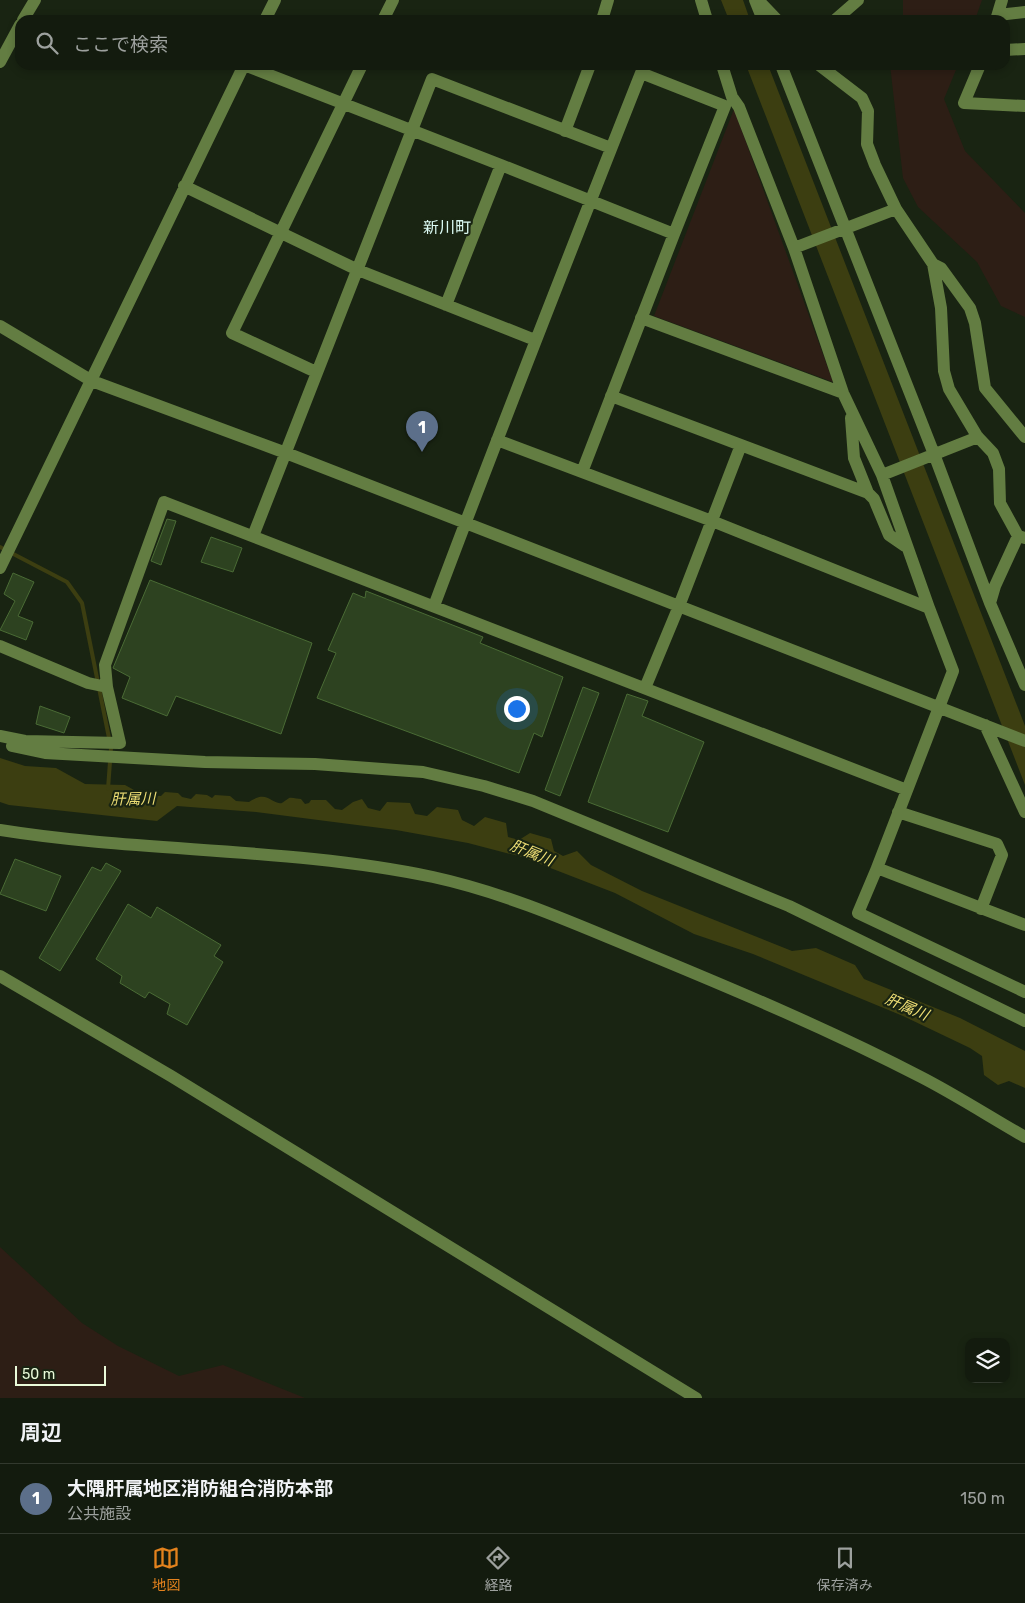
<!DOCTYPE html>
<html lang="ja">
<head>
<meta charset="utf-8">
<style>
	:root { --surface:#131b0e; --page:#20281c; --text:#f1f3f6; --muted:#9da19e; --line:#32392e; --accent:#e3821d }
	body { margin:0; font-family:Rubik,"Noto Sans JP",sans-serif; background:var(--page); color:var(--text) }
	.controls { position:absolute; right:15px; bottom:15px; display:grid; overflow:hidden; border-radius:10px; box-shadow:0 2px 8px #0003 }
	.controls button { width:45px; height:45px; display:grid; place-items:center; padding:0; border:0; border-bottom:1px solid var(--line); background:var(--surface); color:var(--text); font:25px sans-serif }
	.scale { position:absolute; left:15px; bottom:12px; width:91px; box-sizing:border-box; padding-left:5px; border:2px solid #e9fad9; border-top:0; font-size:14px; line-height:18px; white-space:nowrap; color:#e9fad9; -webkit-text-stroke:4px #192412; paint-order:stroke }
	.you { position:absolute; left:516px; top:708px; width:18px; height:18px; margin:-12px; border:4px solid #fff; border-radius:50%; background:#1a73e8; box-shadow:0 0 0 8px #1a73e833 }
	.badge { display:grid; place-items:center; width:32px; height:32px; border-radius:50%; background:var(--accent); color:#fff; font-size:16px; font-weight:700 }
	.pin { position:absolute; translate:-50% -41px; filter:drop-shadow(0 1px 2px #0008) }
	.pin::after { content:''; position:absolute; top:26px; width:18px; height:15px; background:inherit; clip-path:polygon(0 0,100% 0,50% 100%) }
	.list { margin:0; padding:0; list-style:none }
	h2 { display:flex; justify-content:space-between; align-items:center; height:65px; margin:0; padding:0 20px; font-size:21px }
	h2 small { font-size:16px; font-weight:400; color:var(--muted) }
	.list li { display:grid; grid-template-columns:32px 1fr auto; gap:15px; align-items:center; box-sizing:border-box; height:70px; padding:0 20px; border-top:1px solid var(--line) }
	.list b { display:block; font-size:19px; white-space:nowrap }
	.list p { margin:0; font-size:16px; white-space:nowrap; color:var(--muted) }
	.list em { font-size:16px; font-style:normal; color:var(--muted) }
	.icon { flex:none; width:28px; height:28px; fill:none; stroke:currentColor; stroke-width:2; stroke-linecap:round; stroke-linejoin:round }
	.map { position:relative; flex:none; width:1025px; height:1398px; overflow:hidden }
	.search { position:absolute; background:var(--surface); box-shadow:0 2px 8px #0003; left:15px; right:15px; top:15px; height:55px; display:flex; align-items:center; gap:12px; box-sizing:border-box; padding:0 18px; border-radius:15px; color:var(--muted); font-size:19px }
	.sheet { height:135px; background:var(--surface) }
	nav { display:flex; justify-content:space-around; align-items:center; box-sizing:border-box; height:70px; border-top:1px solid var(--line); background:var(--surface); font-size:14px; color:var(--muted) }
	nav a { display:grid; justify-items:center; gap:2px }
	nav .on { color:var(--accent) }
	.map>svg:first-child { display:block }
	.green { fill:#2d1e15 }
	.water { fill:#3c3e11 }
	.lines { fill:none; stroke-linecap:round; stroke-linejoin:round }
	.stream { stroke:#3c3e11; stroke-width:4 }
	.building { fill:#2d4220; stroke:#4a6b35 }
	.minor { stroke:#637d42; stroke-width:12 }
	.labels { text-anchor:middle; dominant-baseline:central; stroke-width:4.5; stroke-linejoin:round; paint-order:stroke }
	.water-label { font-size:15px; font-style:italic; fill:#eede74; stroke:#192412 }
	.quarter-label { font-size:16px; fill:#dbfaf3; stroke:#192412 }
</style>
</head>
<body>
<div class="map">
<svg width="1025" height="1398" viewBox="0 0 1025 1398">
	<rect width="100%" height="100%" fill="#192412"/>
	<path class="green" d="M903,0H982L975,20H903Z
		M890,65H958L944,99L965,151L1025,213V317L1001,306L977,262L918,207L903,178Z
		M734,109L833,382L654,316Z
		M0,1247L82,1323L118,1346L179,1376L223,1365L305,1398H0Z"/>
	<path class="water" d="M721,0H743L750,20H729Z
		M746,65H768L1025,726V785Z
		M0,758L25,766L56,768L85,784L125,785L143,795L161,796L165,792L178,793L182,797L191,799L196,794L207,795L212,798L215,795L230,796L236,801L249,802C268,789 271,805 282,803C283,802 288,799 289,798C292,797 298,799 301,799L305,804L309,803L311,800H326L335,809L342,810L353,802L362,799L368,808L380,811L387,802L410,803L415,814L427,816L437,807L458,810L462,820L474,826L485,817L506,823L508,837L519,840L530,833L551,839L554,851L563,856L577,851L591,865L642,891L792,951L816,948L855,965L864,979L960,1018L1025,1051V1088L1009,1081L998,1085L984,1075L982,1056L970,1048L903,1016L753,954L694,934L615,893L522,857L468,843L396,830L256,812L177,806L157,821L9,805L0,802Z"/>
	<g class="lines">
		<path class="stream" d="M0,547L67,582L82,603L111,748L108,789"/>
	</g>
	<path class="building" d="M167,519L176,521L161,565L151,561Z
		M211,537L242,548L233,572L201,562Z
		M13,573L34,582L18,616L33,622L26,640L0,630L15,601L4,594Z
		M150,580L312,643L281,734L176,696L167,716L122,698L130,677L113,668Z
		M366,591L483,637L480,643L563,677L542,737L534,733L519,773L317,698L336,653L328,650L353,593L365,598Z
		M583,687L599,693L560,796L545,790Z
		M627,694L648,701L642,716L704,742L668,832L588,802Z
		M40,706L70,717L64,733L36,724Z
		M15,859L61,876L46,911L0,894Z
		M106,863L121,871L60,971L39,958L92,867L101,871Z
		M128,904L151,918L157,907L221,945L214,956L223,962L187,1025L167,1014L170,1004L149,992L145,998L120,983L122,976L96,959Z"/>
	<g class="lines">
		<path class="minor" d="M701,0L707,20
			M755,0L763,20
			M758,0L777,20
			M998,15L1025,12
			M23,20L35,0
			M265,20L275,0
			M383,20L393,0
			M602,20L608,0
			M835,20L858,0
			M996,20L1002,0
			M1005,50L1025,49
			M0,62L20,25
			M244,65L501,165L446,305
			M722,65L732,97L739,107L794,248L843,393L882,475L929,608
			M781,65L934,454L990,603L1025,685
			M819,65L862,98L868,111L867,144L875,165L896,209L933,264L941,308L944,371L949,389L977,436L993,453L999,469L1000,503L1018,536L1025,538
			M980,65L964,103L1025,106
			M565,131L590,65
			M184,186L358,270L535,340
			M794,248L896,209
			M933,264L941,268L970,308L975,323L985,388L1025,437
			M641,318L843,393
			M0,326L92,381L286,453L1025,741
			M316,372L232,333L362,65
			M611,396L868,493
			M851,418L854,458L868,493L874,499L889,535L905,546
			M497,440L712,521L929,608L953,671L877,868
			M582,472L674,234
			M882,475L978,437
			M253,536L432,79L611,148
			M0,568L244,65
			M990,603L995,586L1018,536
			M434,606C501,427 571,250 641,73L725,106L674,234L501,165
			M0,646L88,683L107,687
			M645,688L679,606L741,445
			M985,725L1025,812
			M0,736L25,741L120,743L107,687L105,665L164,502L907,790
			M12,746L45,753L205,762L315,764L423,772L484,786L533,801L789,906L1025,1021
			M898,812L997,844L1002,855L981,909
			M0,830C143,853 290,847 433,877C507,893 578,925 648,954C740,992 832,1031 921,1077C956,1095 990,1117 1025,1137
			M1025,925L877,868L858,913L1025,992
			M0,976L171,1076L696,1398"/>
	</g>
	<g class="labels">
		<g class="water-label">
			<text transform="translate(133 799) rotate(-1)">肝属川</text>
			<text transform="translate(532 853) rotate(22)">肝属川</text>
			<text transform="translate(907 1007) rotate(23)">肝属川</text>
		</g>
		<g class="quarter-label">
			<text x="447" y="227">新川町</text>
		</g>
	</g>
</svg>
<div class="controls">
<button><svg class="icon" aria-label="layers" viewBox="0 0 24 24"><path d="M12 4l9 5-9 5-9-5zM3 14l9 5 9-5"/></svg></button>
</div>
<div class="scale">50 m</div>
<div class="you"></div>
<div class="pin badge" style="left:422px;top:452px;background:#5c6f8a">1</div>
<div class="search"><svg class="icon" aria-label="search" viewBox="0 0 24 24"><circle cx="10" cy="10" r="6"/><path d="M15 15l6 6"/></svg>ここで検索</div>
</div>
<section class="sheet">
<h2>周辺<small></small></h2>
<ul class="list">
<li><span class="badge" style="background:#5c6f8a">1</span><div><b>大隅肝属地区消防組合消防本部</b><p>公共施設</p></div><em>150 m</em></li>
</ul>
</section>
<nav>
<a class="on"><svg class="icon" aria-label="map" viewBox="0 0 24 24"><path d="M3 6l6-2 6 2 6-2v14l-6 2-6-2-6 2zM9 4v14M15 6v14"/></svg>地図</a>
<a><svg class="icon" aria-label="directions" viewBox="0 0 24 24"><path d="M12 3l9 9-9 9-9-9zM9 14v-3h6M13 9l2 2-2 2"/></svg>経路</a>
<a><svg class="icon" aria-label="saved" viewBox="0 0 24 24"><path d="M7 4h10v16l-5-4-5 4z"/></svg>保存済み</a>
</nav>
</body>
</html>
